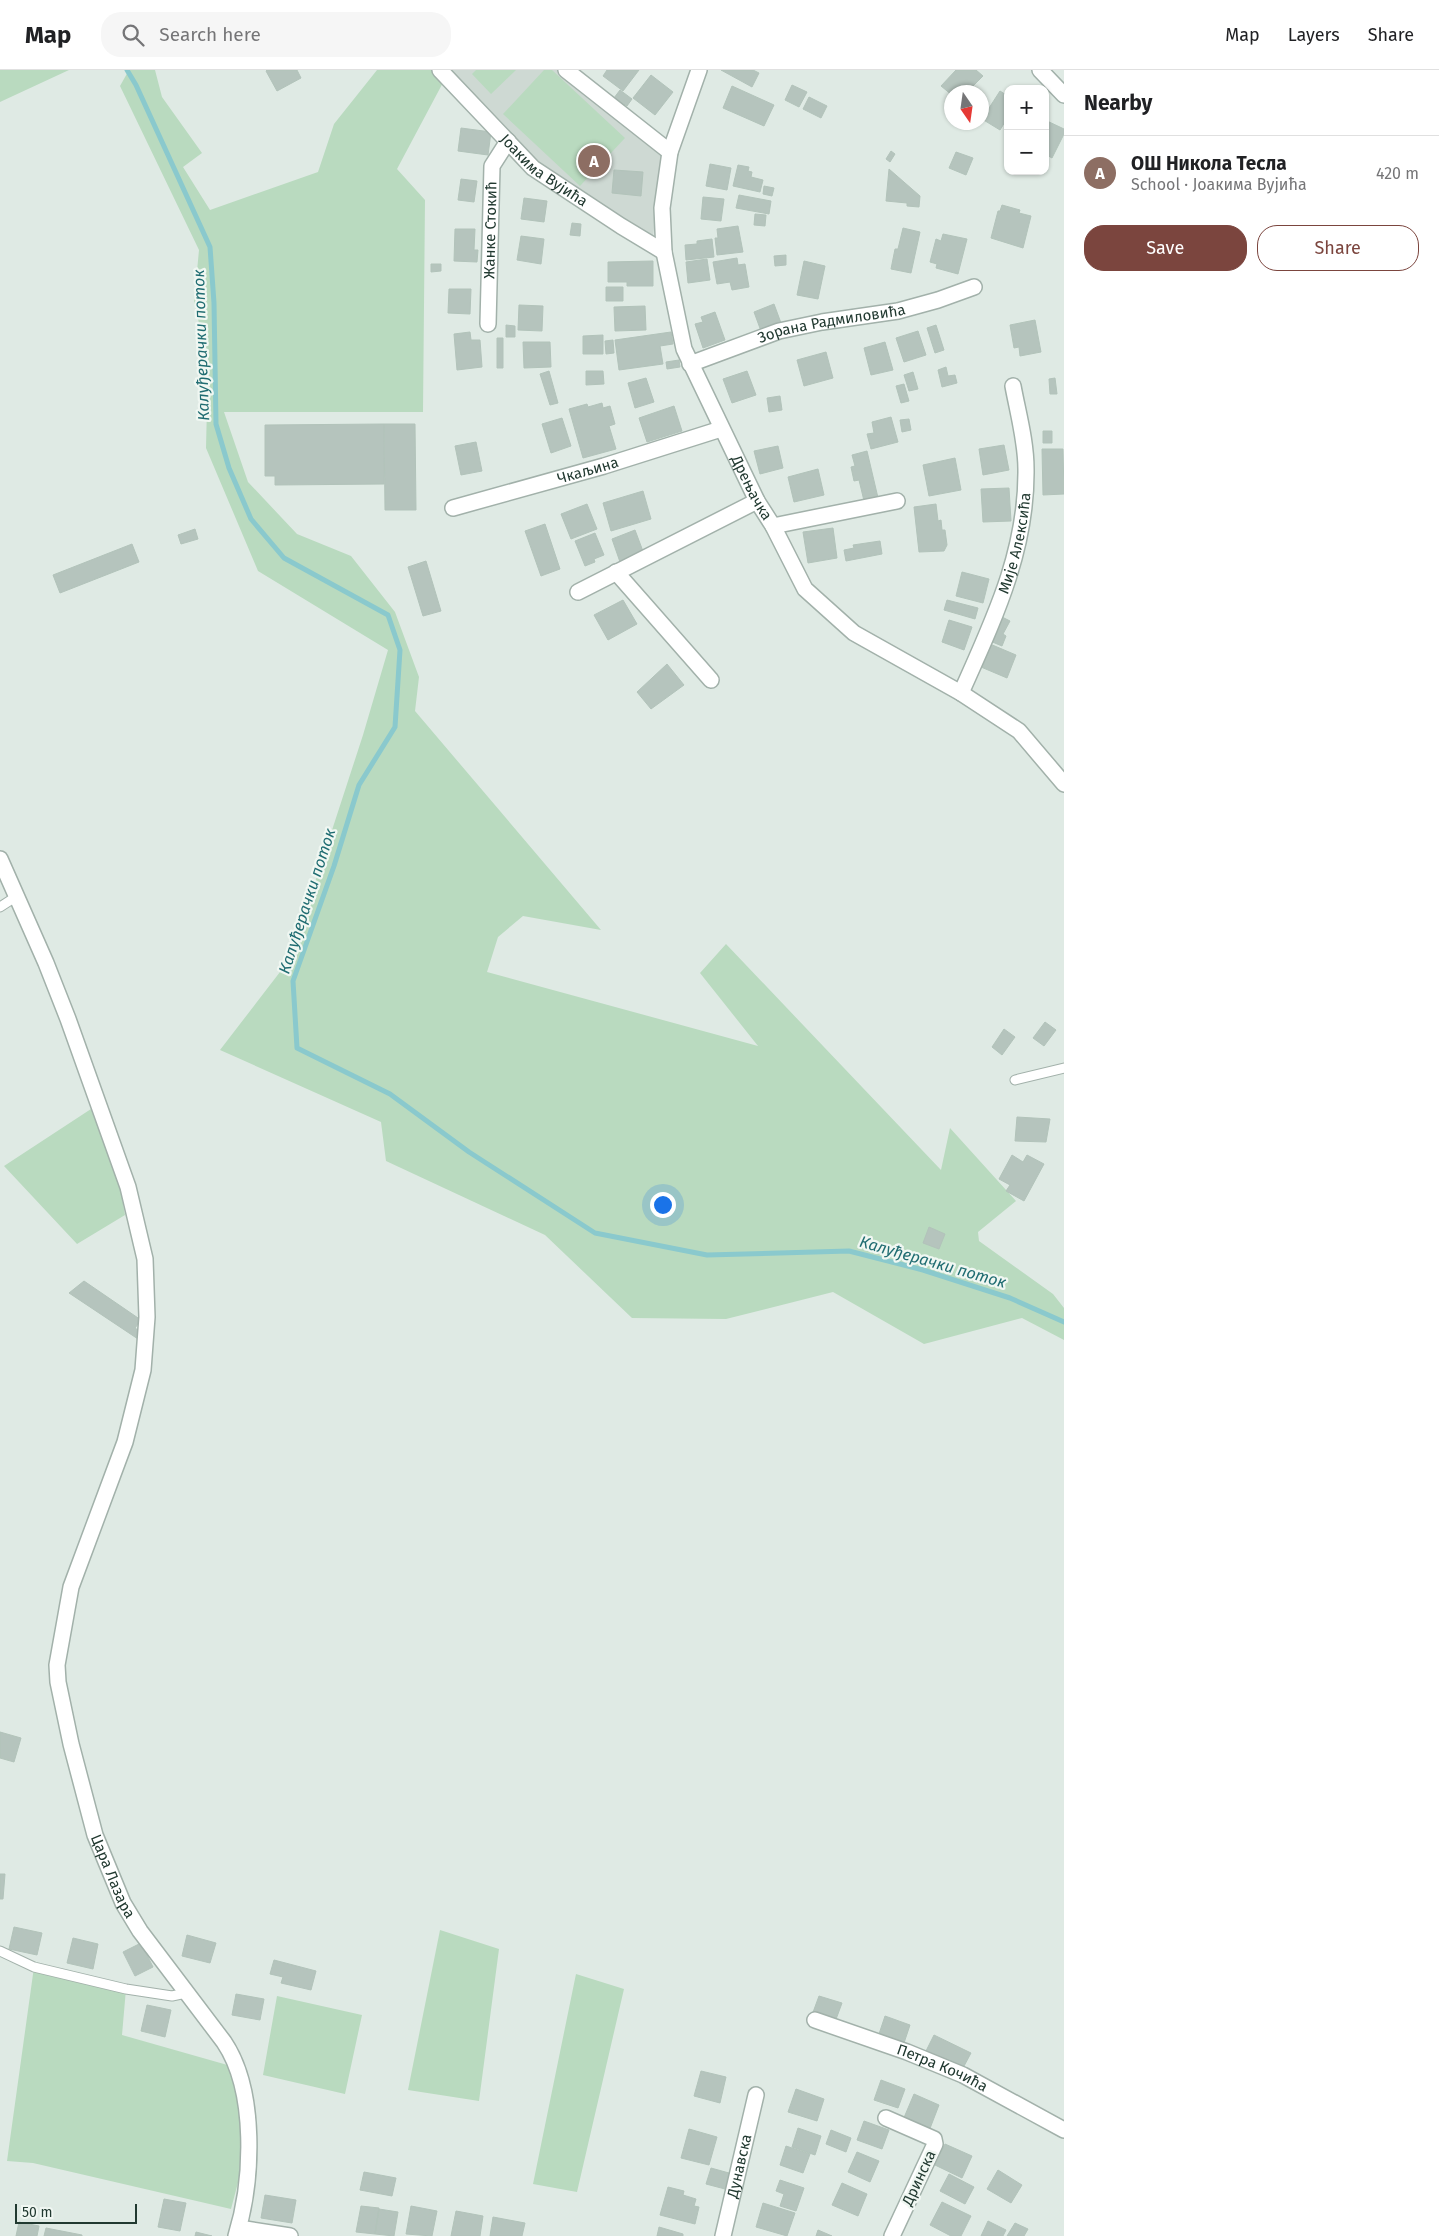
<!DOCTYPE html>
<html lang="en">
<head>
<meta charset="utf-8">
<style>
	:root { --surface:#fff; --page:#f6f6f6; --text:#202124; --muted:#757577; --line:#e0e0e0; --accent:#7b453e }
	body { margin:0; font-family:"Fira Sans",sans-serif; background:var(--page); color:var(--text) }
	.controls { position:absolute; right:15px; top:15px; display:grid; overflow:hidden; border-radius:10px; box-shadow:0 1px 4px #0004 }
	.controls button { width:45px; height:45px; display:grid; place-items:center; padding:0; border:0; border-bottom:1px solid var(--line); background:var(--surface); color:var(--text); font:25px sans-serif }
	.compass { position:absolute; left:944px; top:15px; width:45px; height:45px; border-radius:50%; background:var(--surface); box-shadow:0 1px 4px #0004; rotate:167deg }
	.scale { position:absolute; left:15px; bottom:12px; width:122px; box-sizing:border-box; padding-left:5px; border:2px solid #213930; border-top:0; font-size:14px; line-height:18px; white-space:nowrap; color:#213930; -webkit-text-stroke:4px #f0f7f2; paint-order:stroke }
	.you { position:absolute; left:662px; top:1134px; width:18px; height:18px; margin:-12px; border:4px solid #fff; border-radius:50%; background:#1a73e8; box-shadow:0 0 0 8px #1a73e833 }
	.badge { display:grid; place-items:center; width:32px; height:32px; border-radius:50%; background:var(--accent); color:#fff; font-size:16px; font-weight:700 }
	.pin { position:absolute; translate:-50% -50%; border:2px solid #fff; box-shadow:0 1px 5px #0006 }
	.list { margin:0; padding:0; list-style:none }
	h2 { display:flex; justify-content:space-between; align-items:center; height:65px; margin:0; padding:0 20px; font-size:21px }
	h2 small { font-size:16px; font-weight:400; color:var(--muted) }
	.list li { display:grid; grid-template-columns:32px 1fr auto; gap:15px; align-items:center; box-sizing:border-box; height:75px; padding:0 20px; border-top:1px solid var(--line) }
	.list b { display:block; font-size:19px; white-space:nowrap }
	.list p { margin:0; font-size:16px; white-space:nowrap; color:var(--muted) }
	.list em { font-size:16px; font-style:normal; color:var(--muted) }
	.actions { display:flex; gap:10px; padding:15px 20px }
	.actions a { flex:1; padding:11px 0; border:1px solid var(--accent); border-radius:20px; text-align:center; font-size:18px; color:var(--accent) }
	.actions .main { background:var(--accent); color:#fff }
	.icon { flex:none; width:28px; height:28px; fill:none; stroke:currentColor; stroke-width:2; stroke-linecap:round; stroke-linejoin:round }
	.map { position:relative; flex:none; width:1064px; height:2166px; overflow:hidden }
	header { display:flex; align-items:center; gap:30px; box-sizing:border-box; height:70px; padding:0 25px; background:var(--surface); border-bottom:1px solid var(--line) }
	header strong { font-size:24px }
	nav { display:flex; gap:28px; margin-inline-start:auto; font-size:18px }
	.search { width:350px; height:45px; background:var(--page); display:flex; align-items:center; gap:12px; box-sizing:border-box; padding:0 18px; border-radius:20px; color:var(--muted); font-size:19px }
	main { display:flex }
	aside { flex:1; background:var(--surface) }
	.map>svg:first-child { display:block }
	.built { fill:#ced9d3 }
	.green { fill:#b9dabf }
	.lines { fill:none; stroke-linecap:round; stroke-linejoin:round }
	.stream { stroke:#8ac9cd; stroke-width:5 }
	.building { fill:#b5c4bd; stroke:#b2c3ba }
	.lane-casing { stroke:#a2b1aa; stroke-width:11 }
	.street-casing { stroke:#a2b1aa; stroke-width:18 }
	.lane { stroke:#fff; stroke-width:9 }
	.street { stroke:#fff; stroke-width:15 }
	.labels { text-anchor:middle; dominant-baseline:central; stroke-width:4.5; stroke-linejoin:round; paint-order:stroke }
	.street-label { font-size:15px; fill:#213930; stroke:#f0f7f2 }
	.water-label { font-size:16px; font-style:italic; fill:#1f6c71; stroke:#f0f7f2 }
</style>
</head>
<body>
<header>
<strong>Map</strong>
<div class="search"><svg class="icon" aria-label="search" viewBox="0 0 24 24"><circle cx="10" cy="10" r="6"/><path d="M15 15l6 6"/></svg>Search here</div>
<nav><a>Map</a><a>Layers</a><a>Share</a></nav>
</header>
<main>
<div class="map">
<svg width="1064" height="2166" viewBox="0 0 1064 2166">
	<rect width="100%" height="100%" fill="#dfeae4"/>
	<path class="built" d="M440,0H566L662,84L652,177L534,98Z"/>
	<path class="green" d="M0,0H69L0,32Z
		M129,0H155L162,27L202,83L183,97L210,140L318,102L334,54L377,0H440L446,7L397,99L425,130L423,342H224L248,412L297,464L351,486L395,542L419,607L415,641L601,860L523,846L498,867L487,902L758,976L700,903L726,874L941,1100L950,1058L1016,1131L978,1162L979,1171L1053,1224L1064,1238V1270L1022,1248L924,1274L833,1222L726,1249L632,1248L545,1165L386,1091L381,1052L220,980L290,889L363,665L388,580L258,501L206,378L208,294L210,297L194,233L199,180L120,16Z
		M476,0H516L491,24L472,4Z
		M544,0H552L625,68L580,116L503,44Z
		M91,1039L120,1116L125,1145L77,1174L4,1096Z
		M440,1860L499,1879L479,2031L408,2020Z
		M34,1897L126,1919L122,1965L238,1998L249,2071L231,2139L33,2093L7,2091Z
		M576,1904L624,1919L577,2122L533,2114Z
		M277,1926L362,1945L345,2024L263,2005Z"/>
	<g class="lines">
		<path class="stream" d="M127,0L136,15L210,177L214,233L216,354L229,398L251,449L284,488L388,545L400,580L395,657L359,715L334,796L293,911L297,978L390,1024L469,1082L595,1163L707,1185L849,1181L923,1200L1010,1228L1064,1252"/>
	</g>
	<path class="building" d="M267,0H297L301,8L277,21L266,1Z
		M607,0H639L623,21L603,6Z
		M721,0H753L759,3L752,17Z
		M956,0H976L983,6L967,22H952V25L941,16Z
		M651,5L673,22L655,45L633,28Z
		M792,15L807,22L799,37L785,30Z
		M732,16L774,35L764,56L723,38Z
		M620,20L632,29L627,36L614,28Z
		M1000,21L1008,26V47L1000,60L982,49Z
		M809,27L827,36L821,48L803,39Z
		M1045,50L1064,59V64L1052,88L1045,84Z
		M461,58L491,62L488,85L458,81Z
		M891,81L895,84L890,92L886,89Z
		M956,82L973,88L966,105L949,98Z
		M710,94L731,98L727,120L706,116Z
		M738,95L749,97L748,101L752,102L751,107L763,110L760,122L733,116Z
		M889,99L920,126L919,137L907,136V133L886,131Z
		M614,100L643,102L641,126L612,123Z
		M461,109L477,111L474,132L458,130Z
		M764,116L774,118L772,126L763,124Z
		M739,125L771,131L769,144L736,138Z
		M703,127L724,129L721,151L701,149Z
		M524,128L547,131L544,152L521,149Z
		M1002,135L1020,140L1019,143L1031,146L1023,178L991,168L998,141H1000Z
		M755,144L766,145L765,156L754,155Z
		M572,153L581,154L580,166L570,165Z
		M738,156L743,182L717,185L715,168H718L717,159Z
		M903,158L920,162L911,203L891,199L895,179H898Z
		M455,159H475L474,180H478L477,192L454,191Z
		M943,164L967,169L958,204L936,198L937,194L930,192L936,169L941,171Z
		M521,166L544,169L541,194L517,190Z
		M712,169L714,187L686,190L685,175L697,174V171Z
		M786,185V195L775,196L774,186Z
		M737,188L738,195L745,194L749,217L732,220L730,212L717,214L713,192Z
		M707,189L710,210L688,213L686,192Z
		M653,191V216H627V212H608V192Z
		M804,191L825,196L818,229L797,225Z
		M431,194H441V201L431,202Z
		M606,217H623V231H606Z
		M449,219H471L470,244L448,243Z
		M774,234L781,253L761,261L754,242Z
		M519,235L543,236L542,261L518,260Z
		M645,236L646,260L615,261L614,237Z
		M715,242L725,270L703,278L695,254L703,252L701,247Z
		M1035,250L1041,282L1020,286L1019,277L1014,278L1010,255Z
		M506,255L515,256V267H506Z
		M936,255L944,280L935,283L927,258Z
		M918,261L926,285L904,292L896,268Z
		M470,262L471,270H480L482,297L457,300L454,264Z
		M671,262L673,274L660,276L663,294L619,300L615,270Z
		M603,265V284H583V266Z
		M497,268H503V298H497Z
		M613,270L614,283L606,284L605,271Z
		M523,272H550L551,297L524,298Z
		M885,272L893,300L871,305L864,278Z
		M826,282L833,308L804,316L797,290Z
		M679,290L680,297L667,299L666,292Z
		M946,297L948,306L955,305L957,313L942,317L938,300Z
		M549,301L558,333L550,335L540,304Z
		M586,301H603L604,314L586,315Z
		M747,301L756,325L732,333L723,309Z
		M913,302L918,319L909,321L904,305Z
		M646,308L654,332L635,338L628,313Z
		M1055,308L1057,324H1050L1049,309Z
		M904,314L909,331L901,333L896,316Z
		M780,326L782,340L769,342L767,328Z
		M602,333L603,338L610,336L615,354L609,356L616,379L583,388L569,339L587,334L588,337Z
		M674,336L682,361L647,372L639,348Z
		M891,347L898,372L871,379L867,364L874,363L872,352Z
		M562,348L571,376L551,383L542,354Z
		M909,349L911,360L902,362L900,350Z
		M384,354V414L275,415V406H265V355Z
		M384,354H415L416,440H385Z
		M1043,361H1052V373H1043Z
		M476,372L482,401L461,405L455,376Z
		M1004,375L1009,400L983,405L979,379Z
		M778,376L783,398L760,404L754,381Z
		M1042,379H1063L1064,424L1043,425Z
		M867,381L879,432L865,435L859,410L854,411L851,397L855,396L852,385Z
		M955,388L961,420L929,426L923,395Z
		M818,399L824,425L794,432L788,407Z
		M1009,418L1011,451L983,452L981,419Z
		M643,421L651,449L611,461L603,433Z
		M587,434L597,459L571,469L561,444Z
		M936,434L938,451L941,450L942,460H945L947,475L944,481L919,482L914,437Z
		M545,454L560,499L541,506L525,461Z
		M833,458L837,488L808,493L803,462Z
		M195,459L198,469L181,474L178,465Z
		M635,460L644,484L620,492L612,469Z
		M595,463L604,485L594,489L595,492L585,496L575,471Z
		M880,471L882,484L846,491L844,480L854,478L853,475Z
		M132,474L139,492L60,523L53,505Z
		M426,491L441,541L423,546L408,497Z
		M962,502L989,509L983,533L956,526Z
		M623,530L637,554L608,570L594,545Z
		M947,530L978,538L975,549L944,540Z
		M1002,547L1010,551L1003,564L1006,566L1002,576L990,571Z
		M949,550L972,557L964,580L942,572Z
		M990,574L1016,585L1007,608L981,597Z
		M667,594L684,615L651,639L637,622Z
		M1045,952L1056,960L1044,976L1033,968Z
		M1004,959L1015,967L1002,985L992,977Z
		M1017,1047L1050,1049L1046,1072L1015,1071Z
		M1012,1085L1023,1092L1027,1085L1044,1094L1024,1131L1006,1121L1010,1115L999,1109Z
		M929,1157L945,1164L939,1179L923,1173Z
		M84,1211L141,1250L135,1258L142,1263L138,1269L69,1223Z
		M0,1662L21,1668L14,1692L0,1688Z
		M0,1804H5L3,1829H0Z
		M14,1857L42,1863L37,1885L9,1879Z
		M187,1865L216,1873L210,1893L182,1886Z
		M73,1868L98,1874L93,1899L67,1893Z
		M141,1873L153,1897L135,1906L123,1882Z
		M274,1890L316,1901L311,1920L281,1913L283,1907L270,1904Z
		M236,1924L264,1929L260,1950L232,1945Z
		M819,1926L842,1933L835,1952L812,1945Z
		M147,1935L171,1940L165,1967L141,1961Z
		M885,1946L910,1955L904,1973L879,1964Z
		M934,1965L971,1983L963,1998L926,1981Z
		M701,2001L726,2007L720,2033L694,2026Z
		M881,2010L905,2019L898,2038L874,2030Z
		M796,2019L824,2029L817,2051L788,2042Z
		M914,2024L939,2035L929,2061L903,2050Z
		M864,2051L889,2060L882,2079L857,2070Z
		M798,2058L821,2066L815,2085L792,2077Z
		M689,2059L717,2067L709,2095L681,2088Z
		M831,2060L851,2068L846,2082L826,2074Z
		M945,2074L972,2086L962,2108L935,2095Z
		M786,2076L810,2084L803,2103L780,2095Z
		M857,2082L879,2091L870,2112L848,2102Z
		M711,2098L729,2103L725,2119L706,2114Z
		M998,2100L1022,2115L1011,2133L987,2119Z
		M364,2102L396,2108L392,2126L360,2120Z
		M949,2104L974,2117L965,2134L940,2121Z
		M780,2110L804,2118L796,2141L780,2136L784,2124L776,2121Z
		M842,2113L867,2124L858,2146L832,2135Z
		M668,2117L684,2121L683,2125L696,2129L694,2136L699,2137L695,2154L660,2145Z
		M265,2125L296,2130L292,2153L261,2148Z
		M164,2129L186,2133L180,2161L158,2157Z
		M942,2132L971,2146L961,2166H951L930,2155Z
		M763,2133L795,2143L787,2166L756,2157Z
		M361,2136L379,2138L375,2164L356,2162Z
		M411,2136L437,2141L432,2166L406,2164Z
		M379,2139L398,2142L394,2166L375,2164Z
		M456,2141L483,2146L480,2166H451Z
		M493,2147L525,2153L522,2166H490Z
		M988,2151L1006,2160L1003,2166H981Z
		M19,2152L39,2156L37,2166H16Z
		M1015,2153L1028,2159L1024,2166H1007Z
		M659,2157L683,2164V2166H657Z
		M46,2158L82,2165V2166H44Z
		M818,2160L832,2166H816Z
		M196,2162L212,2166H195Z"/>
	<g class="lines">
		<defs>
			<path id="lane" d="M0,837L17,826
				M1015,1010L1064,998
				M0,1881L34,1897L126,1919L172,1926L186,1923"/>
			<g id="street">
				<path id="s1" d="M440,0L533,98L621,156L664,182"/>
				<path d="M566,0L670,82"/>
				<path id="s2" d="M699,0L670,82L662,138L664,182L684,279L757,431L773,456L805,519L854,563L961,623L1019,661L1064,714"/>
				<path d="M1040,0L1064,25"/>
				<path id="s3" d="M488,254L492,96L508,71"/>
				<path id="s4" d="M690,294L779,261L822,252L898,241L938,230L974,217"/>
				<path id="s5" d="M453,438L604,396L721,359"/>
				<path d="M773,456L897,431"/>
				<path d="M616,502L711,610"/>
				<path d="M578,522L757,431"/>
				<path id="s6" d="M961,623C994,549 1027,481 1026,399C1026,371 1018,343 1013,316"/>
				<path id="s7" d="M0,789L46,893L68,949L128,1117L145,1189L147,1247L143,1300L125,1372L71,1517L57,1595L58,1612L71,1674L95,1765L123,1833L140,1861L224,1972C257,2021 253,2111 236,2166"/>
				<path id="s8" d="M815,1950L907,1982L963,2005L1064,2060"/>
				<path d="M886,2048L934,2069L935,2074L892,2166"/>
				<path d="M239,2158L290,2166"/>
				<path id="s9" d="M723,2166L756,2025"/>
			</g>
		</defs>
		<use href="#lane" class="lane-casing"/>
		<use href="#street" class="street-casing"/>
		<use href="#lane" class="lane"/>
		<use href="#street" class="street"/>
	</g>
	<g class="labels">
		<g class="street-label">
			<text stroke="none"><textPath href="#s1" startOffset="145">Јоакима Вујића</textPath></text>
			<text stroke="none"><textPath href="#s3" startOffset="94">Жанке Стокић</textPath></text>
			<text stroke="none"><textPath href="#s4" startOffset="148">Зорана Радмиловића</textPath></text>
			<text stroke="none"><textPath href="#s5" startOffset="140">Чкаљина</textPath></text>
			<text stroke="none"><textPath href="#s2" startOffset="441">Дрењачка</textPath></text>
			<text stroke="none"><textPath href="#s6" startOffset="160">Мије Алексића</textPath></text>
			<text stroke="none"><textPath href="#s7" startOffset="1065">Цара Лазара</textPath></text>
			<text stroke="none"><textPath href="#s8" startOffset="136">Петра Кочића</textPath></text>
			<text stroke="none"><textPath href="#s9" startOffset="72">Дунавска</textPath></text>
			<text transform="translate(919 2108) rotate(-65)">Дринска</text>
		</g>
		<g class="water-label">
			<text transform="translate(201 275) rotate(-92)">Калуђерачки поток</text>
			<text transform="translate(307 831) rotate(-72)">Калуђерачки поток</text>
			<text transform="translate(933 1192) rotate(16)">Калуђерачки поток</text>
		</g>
	</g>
</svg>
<div class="controls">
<button>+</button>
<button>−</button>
</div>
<svg class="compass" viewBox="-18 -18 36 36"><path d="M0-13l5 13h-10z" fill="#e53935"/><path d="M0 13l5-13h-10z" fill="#757577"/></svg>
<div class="scale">50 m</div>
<div class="you"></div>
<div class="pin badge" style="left:594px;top:91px;background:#8d6e63">A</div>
</div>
<aside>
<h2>Nearby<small></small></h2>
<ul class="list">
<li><span class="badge" style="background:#8d6e63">A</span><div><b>ОШ Никола Тесла</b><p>School · Јоакима Вујића</p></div><em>420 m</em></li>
</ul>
<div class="actions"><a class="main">Save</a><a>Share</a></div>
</aside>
</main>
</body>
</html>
